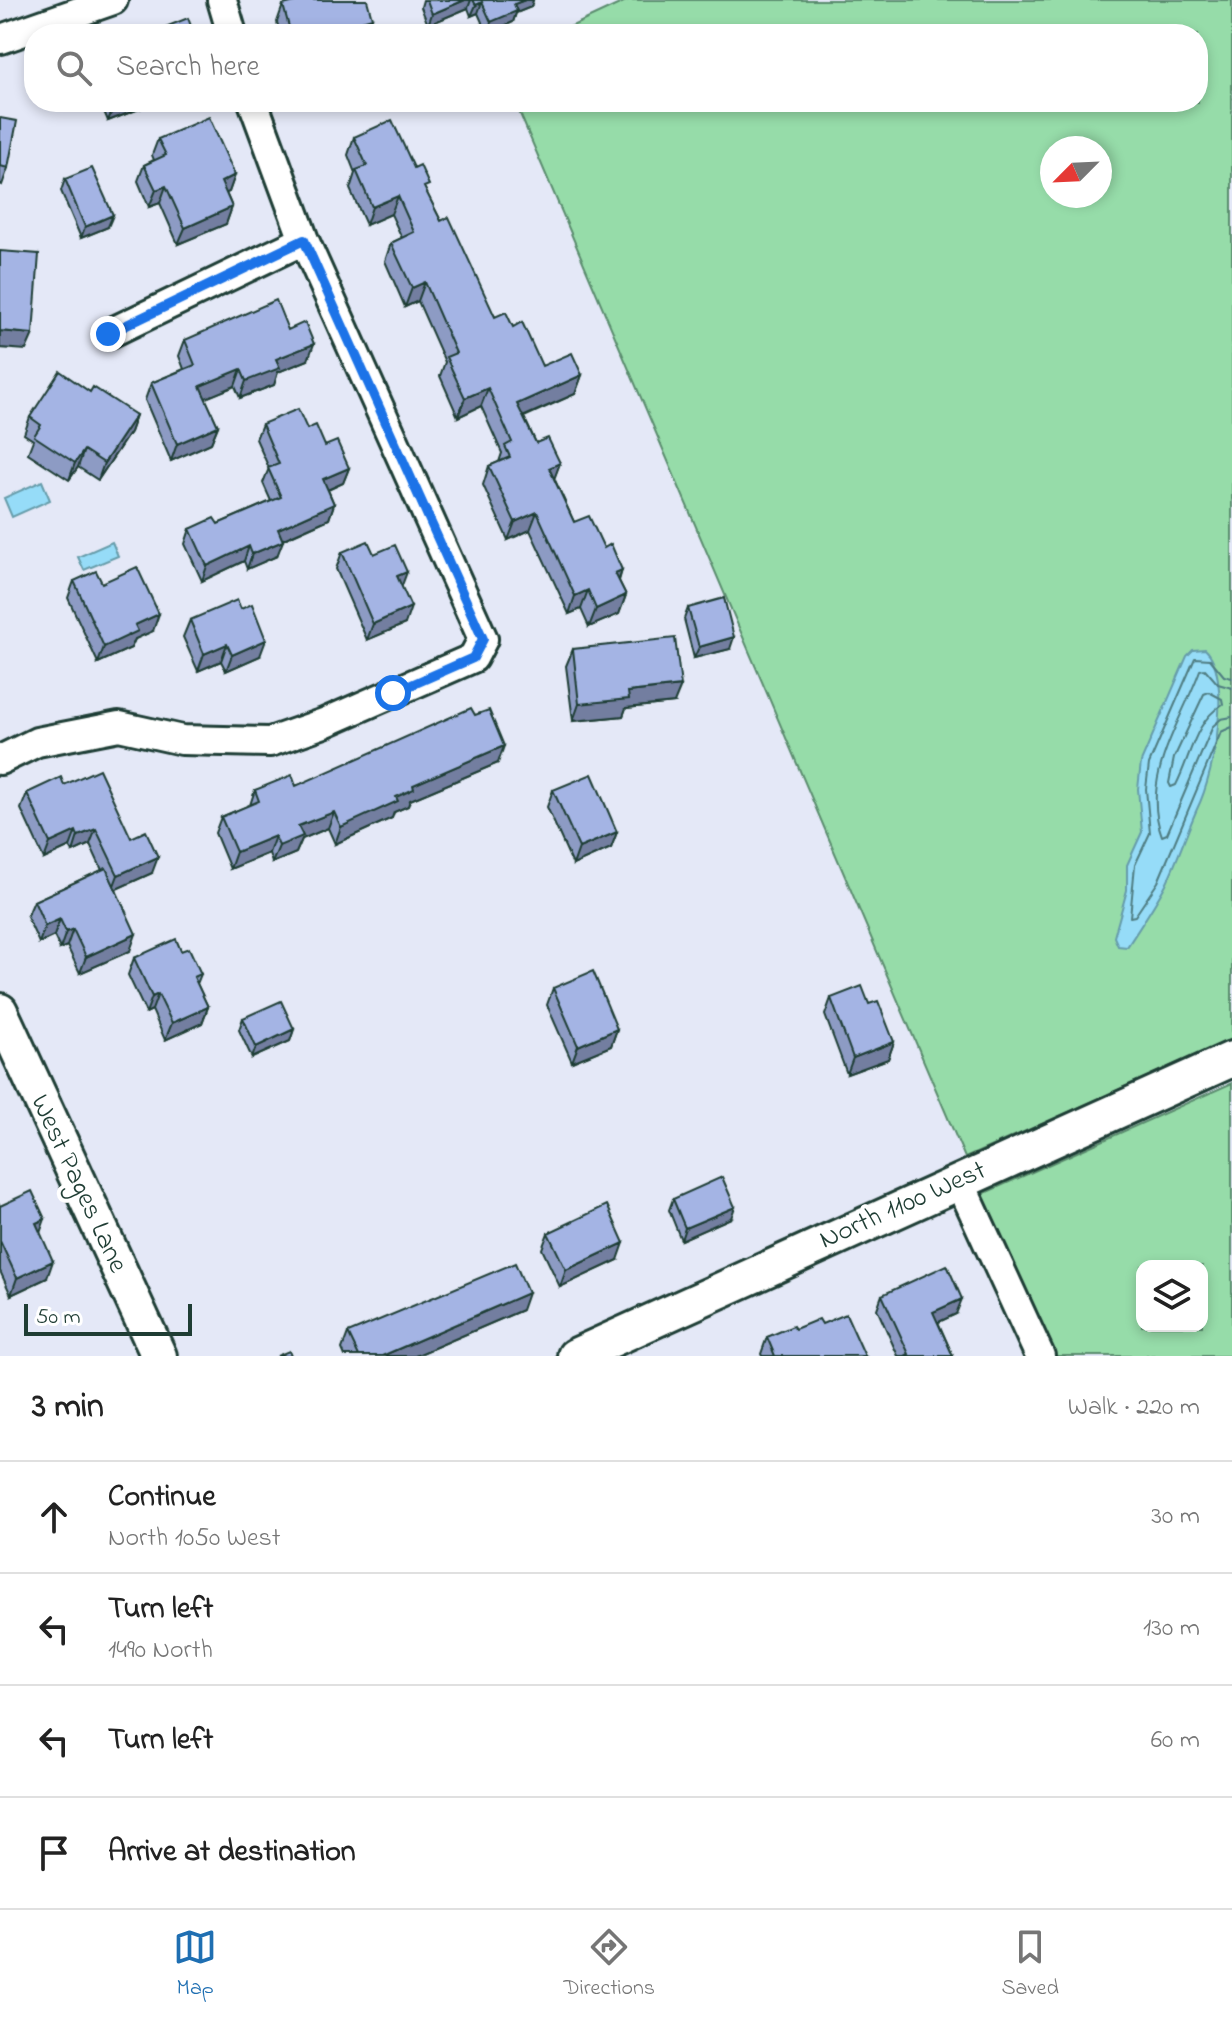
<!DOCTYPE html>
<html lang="en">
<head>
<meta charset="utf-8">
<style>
	:root { --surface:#fff; --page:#f6f6f6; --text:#222; --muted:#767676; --line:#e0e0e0; --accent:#1f6fb2 }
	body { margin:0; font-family:"Indie Flower",sans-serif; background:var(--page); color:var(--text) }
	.controls { position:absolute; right:24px; bottom:24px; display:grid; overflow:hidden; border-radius:16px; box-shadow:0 4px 12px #0003 }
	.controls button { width:72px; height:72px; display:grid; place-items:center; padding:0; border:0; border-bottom:2px solid var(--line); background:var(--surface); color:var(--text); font:40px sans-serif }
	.compass { position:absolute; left:1040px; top:136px; width:72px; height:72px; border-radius:50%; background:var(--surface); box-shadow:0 4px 12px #0003; rotate:246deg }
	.scale { position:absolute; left:24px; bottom:20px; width:168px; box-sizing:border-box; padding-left:8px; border:4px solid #1f3d34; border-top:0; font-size:22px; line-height:28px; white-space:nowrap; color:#1f3d34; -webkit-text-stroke:6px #fff; paint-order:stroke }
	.stop { position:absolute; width:24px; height:24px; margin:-18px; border:6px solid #1a73e8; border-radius:50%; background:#fff }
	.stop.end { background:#1a73e8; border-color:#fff; box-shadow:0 2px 8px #0008 }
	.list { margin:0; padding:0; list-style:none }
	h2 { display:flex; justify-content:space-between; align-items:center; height:104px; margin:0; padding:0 32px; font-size:34px }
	h2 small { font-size:26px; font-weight:400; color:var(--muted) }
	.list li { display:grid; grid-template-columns:52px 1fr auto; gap:24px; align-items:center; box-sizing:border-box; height:112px; padding:0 32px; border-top:2px solid var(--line) }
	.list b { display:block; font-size:30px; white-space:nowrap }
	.list p { margin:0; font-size:26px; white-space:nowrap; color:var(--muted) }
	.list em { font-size:26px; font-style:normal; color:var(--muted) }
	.icon { flex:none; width:44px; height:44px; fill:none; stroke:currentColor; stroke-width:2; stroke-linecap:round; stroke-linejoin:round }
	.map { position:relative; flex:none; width:1232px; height:1356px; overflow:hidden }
	.search { position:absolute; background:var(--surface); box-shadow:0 4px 12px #0003; left:24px; right:24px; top:24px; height:88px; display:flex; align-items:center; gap:20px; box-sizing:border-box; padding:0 28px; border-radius:32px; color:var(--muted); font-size:30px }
	.sheet { height:552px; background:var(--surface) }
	nav { display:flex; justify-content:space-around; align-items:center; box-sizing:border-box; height:112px; border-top:2px solid var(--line); background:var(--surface); font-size:22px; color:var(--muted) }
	nav a { display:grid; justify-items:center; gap:4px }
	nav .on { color:var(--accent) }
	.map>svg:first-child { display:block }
	.green { fill:#96dca9; stroke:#5a8c6e; stroke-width:2; fill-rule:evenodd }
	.water { fill:#96dcf8; stroke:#669caa; stroke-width:2 }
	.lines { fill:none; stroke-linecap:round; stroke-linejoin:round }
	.shore { stroke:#4f7d82; stroke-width:2 }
	.minor-casing { stroke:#1f3d34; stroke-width:34 }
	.tertiary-casing { stroke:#1f3d34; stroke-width:40 }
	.minor { stroke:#fff; stroke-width:28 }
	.tertiary { stroke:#fff; stroke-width:34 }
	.wall { fill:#8d9bc4; stroke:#1f3d34; stroke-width:2 }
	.shaded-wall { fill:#737ea0; stroke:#1f3d34; stroke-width:2 }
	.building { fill:#a4b4e4; stroke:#1f3d34; stroke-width:2 }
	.route { stroke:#1a73e8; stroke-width:10 }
	.labels { text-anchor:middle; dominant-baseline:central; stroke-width:8; stroke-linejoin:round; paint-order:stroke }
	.street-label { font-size:28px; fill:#1f3d34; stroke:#fff }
</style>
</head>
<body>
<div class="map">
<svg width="1232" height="1356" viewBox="0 0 1232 1356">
	<rect width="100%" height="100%" fill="#e4e8f7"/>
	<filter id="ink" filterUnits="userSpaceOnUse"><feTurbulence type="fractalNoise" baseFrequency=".0125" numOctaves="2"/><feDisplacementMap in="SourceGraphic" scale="16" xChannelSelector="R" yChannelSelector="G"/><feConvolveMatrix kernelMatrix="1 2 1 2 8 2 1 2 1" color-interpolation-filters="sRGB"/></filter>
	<g filter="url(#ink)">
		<path class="green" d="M628,0H1232V1039L965,1158L515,102H1198V34H555ZM1052,148H1100V196H1052Z
			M1232,1083V1356H1049L978,1196ZM1142,1266H1202V1326H1142Z"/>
		<path class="water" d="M42,481L50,500L12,517L4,498Z
			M112,542L118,556L84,570L78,557Z
			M1205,649C1232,673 1216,771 1197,809C1186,834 1178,859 1166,884C1155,905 1140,927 1127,947L1118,946L1114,937L1127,890V865L1142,832L1138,789L1141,762L1187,656L1193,650Z"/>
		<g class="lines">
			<path class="shore" d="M1232,678L1224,676L1210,659L1195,658L1149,764L1146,789L1150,833L1135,865L1130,917L1135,916L1158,882L1221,732L1232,727
				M1232,688L1218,684L1205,669L1200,670C1181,723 1140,777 1162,836L1167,834L1213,726L1221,719L1232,717
				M1209,692L1222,699L1223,704C1194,722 1191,756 1176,785L1171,787L1169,783L1174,758L1204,694Z"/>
			<defs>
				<path id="minor" d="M222,0L232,34
					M1,39L113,0
					M108,334L304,240
					M0,760L37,742L119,726L182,740L270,742L324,723L473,658L483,639L304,240L253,102
					M959,1180L1040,1356"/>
				<path id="tertiary" d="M0,1011L159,1356
					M575,1356L1232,1059"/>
			</defs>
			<use href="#minor" class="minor-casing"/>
			<use href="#tertiary" class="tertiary-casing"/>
			<use href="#minor" class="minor"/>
			<use href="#tertiary" class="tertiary"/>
		</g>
		<path class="wall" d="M423,0H533L531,7L516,13L513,22L487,34L478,13L471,16L468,8L428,25L421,7Z
			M283,5L372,18L366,34H280L277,22Z
			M100,102H157L108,121Z
			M0,118L8,168L2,185L0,184Z
			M354,137L414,168L441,221L495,317L513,327L542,366L582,375L575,394L524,417L536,443L560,463L554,478L574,522L604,548L622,570L619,581L626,595L619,614L589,627L581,609L569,614L530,530L508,540L483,485L489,466L499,462L502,453L481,406L458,417L440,376L445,362L418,301L405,307L385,261L391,243L402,238L391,214L366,225L350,189L355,173L348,155Z
			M158,139L235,175L229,192L226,193L232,207L226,224L178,244L160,203L149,207L138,181L144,165L154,160L152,155Z
			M65,179L108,227L81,238L61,191Z
			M288,330L308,360L278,372L274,385L240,398L235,386L205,398L218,426L211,443L171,461L145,400L151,383L184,369L179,356L185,340Z
			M90,392L136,415L130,432L98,480L78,467L69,480L28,453L33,440L24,434L30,417Z
			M262,424L307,429L349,468L343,483L328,490L334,504L329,519L282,540L277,556L247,569L244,561L202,581L185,544L190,529L218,524L271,501L263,483L269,468L256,439Z
			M342,552L374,554L401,586L405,624L367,640L336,569Z
			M74,581L102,583L153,631L135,639L131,648L98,663L68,598Z
			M688,608L730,649L694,658L684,619Z
			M190,620L260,656L226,671L221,661L198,671L183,637Z
			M573,649L674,703L626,708L623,716L573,721L566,666Z
			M498,763L410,800L408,806L394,812L392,818L335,844L328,828L302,839L296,853L272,863L269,853L230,869L215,833L221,817L250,805L255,790Z
			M64,785L131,838L152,873L116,889L130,951L80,973L67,946L60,949L54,936L39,943L27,917L34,901L102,870L90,844L73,852L70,847L44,859L21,809L27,793Z
			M553,790L617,832L611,848L573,865L547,807Z
			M181,951L201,974L197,984L208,1007L202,1023L165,1040L152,1010L146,1013L128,975L134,958Z
			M553,988L617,1029L611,1046L572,1062L547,1005Z
			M831,998L869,1004L894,1042L888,1059L847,1074L825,1015Z
			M243,1018L294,1029L290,1041L252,1058L239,1030Z
			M673,1199L731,1218L681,1240L669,1210Z
			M0,1206L47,1278L11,1295L0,1271Z
			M548,1233L618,1260L560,1287L542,1249Z
			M882,1295L956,1314L938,1322L953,1356H898L877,1309Z
			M522,1310L415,1356H345L342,1349L348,1333Z
			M822,1324L865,1356H762L761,1354L767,1337L795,1329Z"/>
		<path class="shaded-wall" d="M465,0H471L468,8L428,25L432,14Z
			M525,0H533L531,7L516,13L513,22L487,34L491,22L514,4Z
			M482,2L478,13L471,16L476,5Z
			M372,18L366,34H351L355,23Z
			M120,102H157L108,121L114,105Z
			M235,175L229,192L215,198L221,182Z
			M166,186L160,203L149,207L156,190Z
			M398,196L391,214L366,225L372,207Z
			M232,207L226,224L178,244L185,228Z
			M113,215L108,227L81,238L85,227Z
			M425,282L418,301L405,307L412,288Z
			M0,331L33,334L26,350L0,348Z
			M314,344L308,360L278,372L274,385L240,398L246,381L276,359Z
			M241,369L235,386L194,403L200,386Z
			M582,375L575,394L511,422L517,404Z
			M488,388L481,406L458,417L465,398Z
			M136,415L130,432L98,480L104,463Z
			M218,426L211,443L171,461L177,444Z
			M84,450L78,467L69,480L75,463Z
			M560,463L553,482L549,468Z
			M349,468L343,483L318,494L323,479Z
			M334,504L329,519L272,544L278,529Z
			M537,512L530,530L508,540L515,522Z
			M283,541L277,556L247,569L252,554Z
			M249,546L244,561L202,581L207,566Z
			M622,570L616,588L615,573Z
			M407,572L401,588L397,576Z
			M588,590L581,609L569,614L575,596Z
			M626,595L619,614L589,627L596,609Z
			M411,607L405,624L367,640L373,624Z
			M159,614L153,631L135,639L131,648L98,663L104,647L135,625Z
			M734,637L730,649L694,658L699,647Z
			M266,640L260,656L226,671L232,655Z
			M227,644L221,661L198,671L204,654Z
			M681,686L674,703L626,708L623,716L573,721L579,704L628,692Z
			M504,746L498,763L410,800L408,806L394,812L392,818L335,844L341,827L396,797L413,785Z
			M334,812L328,828L302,839L296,853L272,863L279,846L298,826Z
			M96,829L90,844L73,852L78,836Z
			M76,831L70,847L44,859L50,843Z
			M617,832L611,848L573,865L579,848Z
			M275,836L269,853L230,869L236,852Z
			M158,857L152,873L112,891L118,875Z
			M60,919L54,936L39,943L45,926Z
			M73,929L67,946L60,949L66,932Z
			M136,934L130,951L80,973L86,957Z
			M158,994L152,1010L146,1013L152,997Z
			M208,1007L202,1023L165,1040L172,1023Z
			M294,1029L290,1041L252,1058L256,1047Z
			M617,1029L611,1046L572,1062L578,1046Z
			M894,1042L888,1059L847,1074L853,1058Z
			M735,1207L731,1218L681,1240L685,1228Z
			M45,1219L39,1236L36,1223Z
			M624,1243L618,1260L560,1287L566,1270Z
			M53,1261L47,1278L11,1295L17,1278Z
			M528,1293L522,1310L415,1356H382Z
			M962,1299L956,1314L928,1327L933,1312Z"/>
		<path class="building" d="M303,0H367L372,18L355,23L358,33L354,34H291L283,5Z
			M427,0H465L432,14Z
			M473,0H525L514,4L517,11L491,22L482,2L476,5Z
			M188,18L194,34H148Z
			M209,117L235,175L221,182L232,207L185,228L166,186L156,190L144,165L166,155L158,139Z
			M0,118L17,121L8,168L0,166Z
			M392,120L414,168L420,165L429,185L424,187L441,221L449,217L495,317L506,312L513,327L522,322L542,366L572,353L582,375L517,404L536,443L548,438L560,463L549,468L574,522L589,516L604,548L611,544L622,570L615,573L626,595L596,609L588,590L575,596L537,512L515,522L489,466L510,457L505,446L512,442L488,388L465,398L446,357L456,353L425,282L412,288L391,243L414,232L398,196L372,207L356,170L367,166L354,137Z
			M92,168L113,215L85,227L65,179Z
			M0,251L39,254L33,334L0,331Z
			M276,300L288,330L305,322L314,344L276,359L280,368L246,381L241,369L200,386L218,426L177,444L151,383L195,365L185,340Z
			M60,371L90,392L93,387L136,415L104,463L84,450L75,463L34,436L41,425L30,417Z
			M298,409L307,429L316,425L325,446L337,441L349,468L323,479L334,504L278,529L283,541L252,554L249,546L207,566L190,529L214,518L218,524L281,497L268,468L279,464L262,424Z
			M368,541L374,554L395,545L407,572L397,576L411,607L373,624L342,552Z
			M137,567L159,614L135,625L138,631L104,647L74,581L96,571L102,583Z
			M724,598L734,637L699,647L688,608Z
			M237,600L241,609L252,604L266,640L232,655L227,644L204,654L190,620Z
			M675,638L681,686L628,692L629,699L579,704L573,649Z
			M471,708L475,715L489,710L504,746L413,785L414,789L396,797L398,801L341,827L334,812L298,826L303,836L279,846L275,836L236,852L221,817L259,801L255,790L292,775L296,786Z
			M99,769L131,838L146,831L158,857L118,875L96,829L78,836L76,831L50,843L27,793L61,777L64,785Z
			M592,774L617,832L579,848L553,790Z
			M106,868L136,934L86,957L73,929L66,932L60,919L45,926L34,901Z
			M176,939L181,951L189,948L201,974L194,977L208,1007L172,1023L158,994L152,997L134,958Z
			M593,971L617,1029L578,1046L553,988Z
			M862,986L869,1004L878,1001L894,1042L853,1058L831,998Z
			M281,1001L294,1029L256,1047L243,1018Z
			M722,1177L735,1207L685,1228L673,1199Z
			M32,1191L45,1219L36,1223L53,1261L17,1278L0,1241V1206Z
			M607,1205L624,1243L566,1270L548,1233Z
			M515,1263L528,1293L382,1356H359L348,1333Z
			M947,1265L962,1299L933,1312L953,1356H905L909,1354L882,1295Z
			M846,1314L865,1356H775L767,1337L793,1326L795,1329L819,1319L822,1324Z
			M289,1351L291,1356H277Z"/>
	</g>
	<g class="lines" filter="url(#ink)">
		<path class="route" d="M108,334L304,240L483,639L473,658L393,693"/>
	</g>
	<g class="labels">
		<g class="street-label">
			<text transform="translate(78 1184) rotate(65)">West Pages Lane</text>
			<text transform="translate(903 1206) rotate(-24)">North 1100 West</text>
		</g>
	</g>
</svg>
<div class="controls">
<button><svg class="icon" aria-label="layers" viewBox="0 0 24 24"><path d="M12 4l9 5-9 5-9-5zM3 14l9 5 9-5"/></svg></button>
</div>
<svg class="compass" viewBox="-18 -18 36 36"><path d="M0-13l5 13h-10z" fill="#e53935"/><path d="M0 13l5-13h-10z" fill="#767676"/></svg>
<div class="scale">50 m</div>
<div class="stop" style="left:393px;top:693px"></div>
<div class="stop end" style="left:108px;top:334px"></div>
<div class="search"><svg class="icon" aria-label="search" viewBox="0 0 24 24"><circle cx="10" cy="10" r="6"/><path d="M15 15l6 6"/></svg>Search here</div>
</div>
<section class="sheet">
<h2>3 min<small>Walk · 220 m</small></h2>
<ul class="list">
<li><svg class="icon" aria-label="ahead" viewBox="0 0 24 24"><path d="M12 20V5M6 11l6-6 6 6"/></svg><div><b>Continue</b><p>North 1050 West</p></div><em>30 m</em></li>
<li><svg class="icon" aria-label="left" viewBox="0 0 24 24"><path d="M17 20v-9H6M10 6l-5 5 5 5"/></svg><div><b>Turn left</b><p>1490 North</p></div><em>130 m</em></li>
<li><svg class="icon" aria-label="left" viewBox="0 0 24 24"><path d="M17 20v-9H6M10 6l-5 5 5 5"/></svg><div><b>Turn left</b></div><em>60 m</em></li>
<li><svg class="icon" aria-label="arrive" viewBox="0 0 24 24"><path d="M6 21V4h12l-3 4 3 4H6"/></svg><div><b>Arrive at destination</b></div></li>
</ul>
</section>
<nav>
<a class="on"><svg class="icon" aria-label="map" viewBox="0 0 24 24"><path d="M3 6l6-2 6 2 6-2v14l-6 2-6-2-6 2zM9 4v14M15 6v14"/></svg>Map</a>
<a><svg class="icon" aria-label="directions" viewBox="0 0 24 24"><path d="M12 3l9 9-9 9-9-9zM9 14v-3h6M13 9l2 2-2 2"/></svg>Directions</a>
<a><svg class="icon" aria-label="saved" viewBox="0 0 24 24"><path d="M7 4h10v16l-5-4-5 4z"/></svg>Saved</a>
</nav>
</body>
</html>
